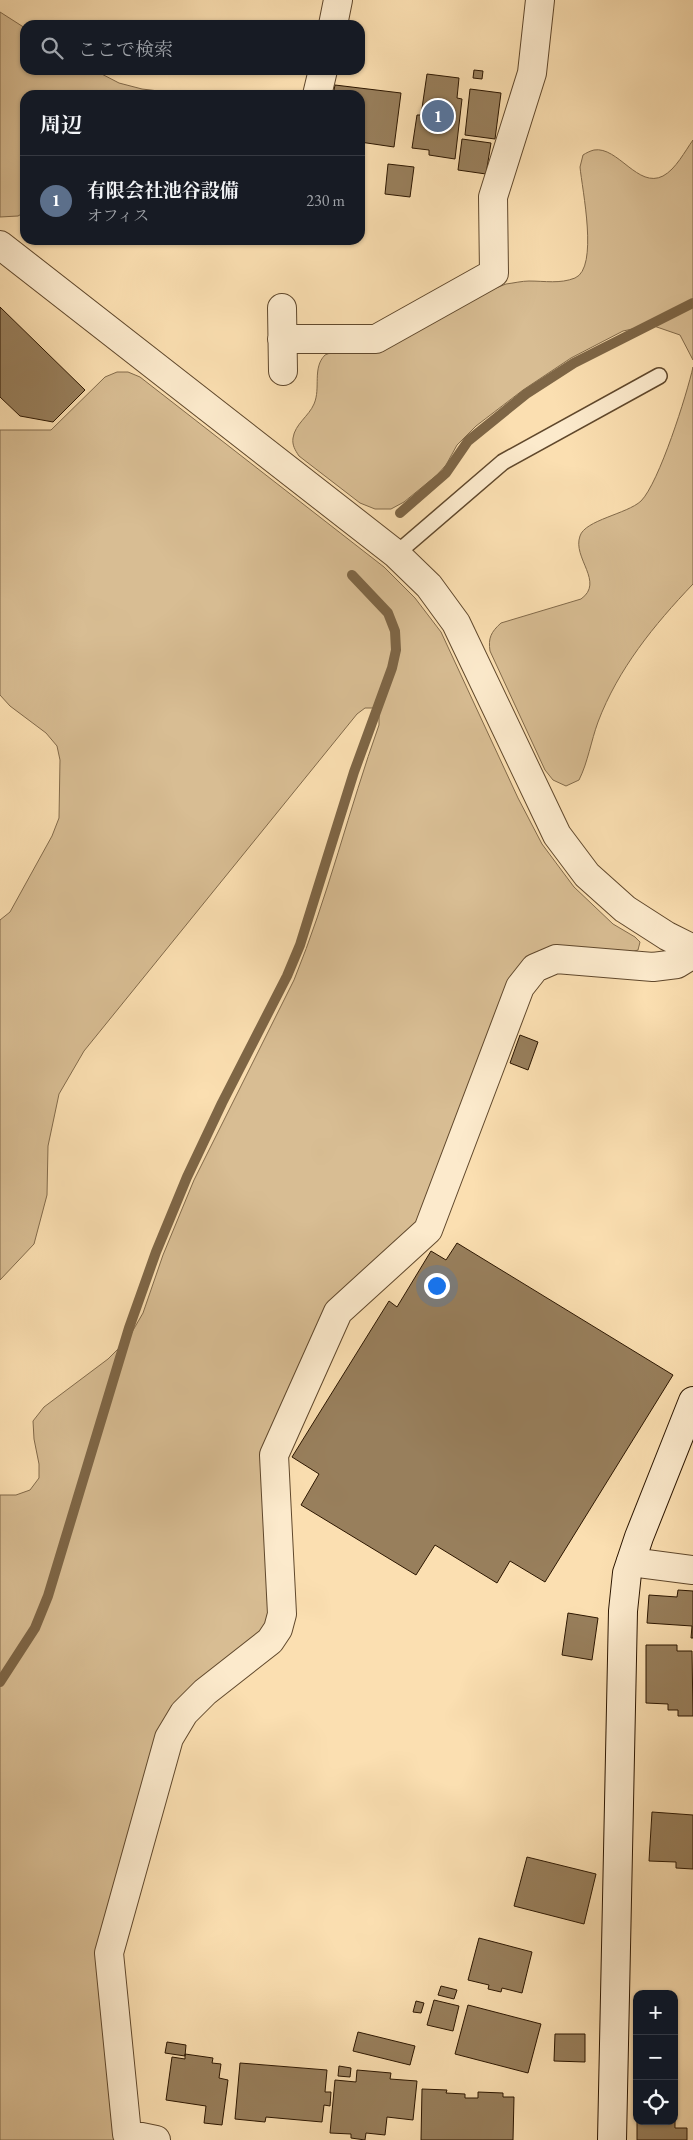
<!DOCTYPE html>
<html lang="ja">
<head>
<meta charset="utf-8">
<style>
	:root { --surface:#171b24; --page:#242831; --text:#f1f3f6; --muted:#9ea1a6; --line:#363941; --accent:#c59692 }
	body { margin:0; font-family:"EB Garamond","Noto Serif JP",serif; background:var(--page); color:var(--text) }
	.controls { position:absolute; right:15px; bottom:15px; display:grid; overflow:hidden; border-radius:10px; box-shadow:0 1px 4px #0004 }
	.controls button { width:45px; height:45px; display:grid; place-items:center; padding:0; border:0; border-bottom:1px solid var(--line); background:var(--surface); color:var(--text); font:25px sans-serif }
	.you { position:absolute; left:436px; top:1285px; width:18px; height:18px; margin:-12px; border:4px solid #fff; border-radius:50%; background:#1a73e8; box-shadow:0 0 0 8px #1a73e833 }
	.badge { display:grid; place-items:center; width:32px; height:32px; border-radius:50%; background:var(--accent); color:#fff; font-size:16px; font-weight:700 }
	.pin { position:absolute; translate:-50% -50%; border:2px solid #fff; box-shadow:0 1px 5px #0006 }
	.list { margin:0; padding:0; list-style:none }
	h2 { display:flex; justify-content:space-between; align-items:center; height:65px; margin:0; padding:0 20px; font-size:21px }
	h2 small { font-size:16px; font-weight:400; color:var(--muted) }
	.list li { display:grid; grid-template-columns:32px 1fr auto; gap:15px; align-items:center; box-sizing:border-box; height:90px; padding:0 20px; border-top:1px solid var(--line) }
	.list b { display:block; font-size:19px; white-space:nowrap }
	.list p { margin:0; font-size:16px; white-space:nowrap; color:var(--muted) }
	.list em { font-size:16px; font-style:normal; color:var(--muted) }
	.icon { flex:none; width:28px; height:28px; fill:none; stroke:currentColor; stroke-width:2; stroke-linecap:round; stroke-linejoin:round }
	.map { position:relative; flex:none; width:693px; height:2140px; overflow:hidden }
	.search { position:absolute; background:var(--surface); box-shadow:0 1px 4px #0004; left:20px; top:20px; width:345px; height:55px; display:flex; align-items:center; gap:12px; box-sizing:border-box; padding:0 18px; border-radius:15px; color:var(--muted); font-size:19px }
	.panel { position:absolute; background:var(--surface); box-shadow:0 1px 4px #0004; left:20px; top:90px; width:345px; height:155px; border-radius:15px }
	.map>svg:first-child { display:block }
	.green { fill:#d8bd93; stroke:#826a4a }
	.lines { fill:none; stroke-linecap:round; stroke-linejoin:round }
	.stream { stroke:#7e6646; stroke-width:10 }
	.building { fill:#987f5c; stroke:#2c1600 }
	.lane-casing { stroke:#60482c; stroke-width:18 }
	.street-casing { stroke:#60482c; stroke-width:30 }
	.secondary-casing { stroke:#2c1600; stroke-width:30 }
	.lane { stroke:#fceacc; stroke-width:15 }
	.street { stroke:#fceacc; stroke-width:28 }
	.secondary { stroke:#fceacc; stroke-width:28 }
</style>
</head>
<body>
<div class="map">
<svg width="693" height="2140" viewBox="0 0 693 2140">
	<rect width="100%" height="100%" fill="#fbdfb1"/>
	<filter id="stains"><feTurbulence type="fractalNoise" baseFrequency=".004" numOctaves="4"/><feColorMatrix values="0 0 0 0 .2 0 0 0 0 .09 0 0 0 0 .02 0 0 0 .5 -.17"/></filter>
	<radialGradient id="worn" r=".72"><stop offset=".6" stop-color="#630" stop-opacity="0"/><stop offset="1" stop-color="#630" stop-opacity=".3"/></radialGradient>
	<path class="green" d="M0,12L25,28V70H94L119,83L142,89L192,95H25V212L18,216L0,217Z
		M693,140V360L680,335L651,325L623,331L571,358L523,390L476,426L457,445L446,465L437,475L404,502L391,509H375L360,503L299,456C295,450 292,445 293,438C295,424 309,416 314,404C321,388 312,368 325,355L506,284C514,283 522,281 529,281C545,281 560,284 575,278C599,268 582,189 580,167L583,155C586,153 590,151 594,150C618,146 638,189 663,176C676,169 685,151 693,140Z
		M693,367V584C654,625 618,669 598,722C591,741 588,762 579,780L566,786L553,780L545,770L490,651C488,638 491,632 501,623L581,599C605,582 572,558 580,536C585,520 627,514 641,501C659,483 687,394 693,367Z
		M117,372H128L140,377L384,567L415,598L441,632L518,798L542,844L574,887L613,924L635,937L640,942L638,950L631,952L554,946L418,1223L327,1304L261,1453L268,1613L266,1624L260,1633L196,1682L96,1952L115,2140H0V1495H16L30,1490L39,1478V1464L34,1439L33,1421L44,1407L108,1359L128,1339L143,1313L163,1255L194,1180L294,980C328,897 349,809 379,725V715L374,708H365L357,714L84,1051L59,1094L48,1146L47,1195L34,1244L0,1280V920L10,912L52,836L59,818L60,760L57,746L46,733L10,706L0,695V430H51L105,377Z"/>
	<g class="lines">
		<path class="stream" d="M400,513L446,473L468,441L526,394L574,363L693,303
			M0,1682L35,1628L48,1596L129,1328L156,1252L187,1177L222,1103L287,976L300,945L354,772L392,668L396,650L395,631L388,613L352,575"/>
	</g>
	<path class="building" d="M474,70L483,71L482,79L473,78Z
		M427,74L459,78L457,98L462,99L455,159L429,155V150L412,148L417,115H421Z
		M335,85L401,93L394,147L360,142V95H333Z
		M470,89L501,93L495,139L465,135Z
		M462,139L491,143L486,174L458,170Z
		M388,164L414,167L410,197L385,194Z
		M0,307L85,390L53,422L20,416L0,397Z
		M520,1035L538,1042L528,1070L510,1063Z
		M457,1243L673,1375L545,1582L510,1561L497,1583L435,1545L416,1575L301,1505L319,1474L292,1457L389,1301L397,1307L431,1251L446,1260Z
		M678,1590L693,1591V1638H691L692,1626L647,1623L649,1595L677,1597Z
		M568,1613L598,1618L592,1660L562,1655Z
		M646,1645H677V1651H692L693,1716H678V1710H668V1704L646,1703Z
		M652,1812L693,1815V1869L676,1868V1862L649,1861Z
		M527,1857L596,1874L584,1924L514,1906Z
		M479,1938L532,1952L522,1993L502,1988L501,1992L488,1989L489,1985L468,1980Z
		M441,1986L457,1990L454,1999L438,1995Z
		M434,2000L459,2006L453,2031L427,2025Z
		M416,2001L424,2003L421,2013L413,2012Z
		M468,2005L541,2024L528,2073L455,2054Z
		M358,2032L415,2046L410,2065L353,2051Z
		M555,2034H585V2062L554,2061Z
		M167,2042L186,2045L185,2056L165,2053Z
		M185,2054L213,2058L212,2063L221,2064L219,2078L228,2080L222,2125L204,2123L206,2106L166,2100L172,2057L185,2059Z
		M240,2063L327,2070L325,2092H331L330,2106L324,2105L322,2122L266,2117L265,2122L235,2119Z
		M339,2066L351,2068L350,2077L338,2076Z
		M357,2070L391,2073L390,2079L417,2081L413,2120L387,2117L385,2135L366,2133L365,2140L351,2138V2134L330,2133L335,2080L356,2082Z
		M422,2089L447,2090L446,2093L465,2094V2098H478V2092L503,2093V2097H514L513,2140H421Z
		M675,2118V2128H687V2140H637V2121H674Z"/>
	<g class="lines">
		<defs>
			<path id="lane" d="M396,554L503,462L659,376"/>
			<path id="street" d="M333,25L338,0
				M317,95L323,70
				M0,245L396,554L429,586L456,623L557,835L587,875L625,909L667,936L693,949
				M282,308L283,371
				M282,339H376L494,273L493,197L532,73L540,0
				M631,1562L693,1570
				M156,2140L127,2134L109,1953L169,1738L184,1713L205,1692L270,1641L278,1629L282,1614L274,1455L338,1312L428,1230L520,987L535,968L556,959L653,967L677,964L693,954"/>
			<path id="secondary" d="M612,2140L623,1611L627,1573L639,1537L693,1401"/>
		</defs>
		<use href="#lane" class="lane-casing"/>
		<use href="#street" class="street-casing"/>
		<use href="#secondary" class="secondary-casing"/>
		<use href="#lane" class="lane"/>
		<use href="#street" class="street"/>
		<use href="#secondary" class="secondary"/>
	</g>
	<rect width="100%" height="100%" filter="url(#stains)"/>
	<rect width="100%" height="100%" fill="url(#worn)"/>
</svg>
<div class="controls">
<button>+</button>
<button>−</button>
<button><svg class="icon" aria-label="locate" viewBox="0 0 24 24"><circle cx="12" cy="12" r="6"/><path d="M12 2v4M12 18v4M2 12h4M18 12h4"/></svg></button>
</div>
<div class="you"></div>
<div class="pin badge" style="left:438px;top:116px;background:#5c6f8a">1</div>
<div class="search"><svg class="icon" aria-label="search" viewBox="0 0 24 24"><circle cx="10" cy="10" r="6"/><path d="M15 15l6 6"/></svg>ここで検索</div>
<section class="panel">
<h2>周辺<small></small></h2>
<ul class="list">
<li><span class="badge" style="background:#5c6f8a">1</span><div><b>有限会社池谷設備</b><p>オフィス</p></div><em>230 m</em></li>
</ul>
</section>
</div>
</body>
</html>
